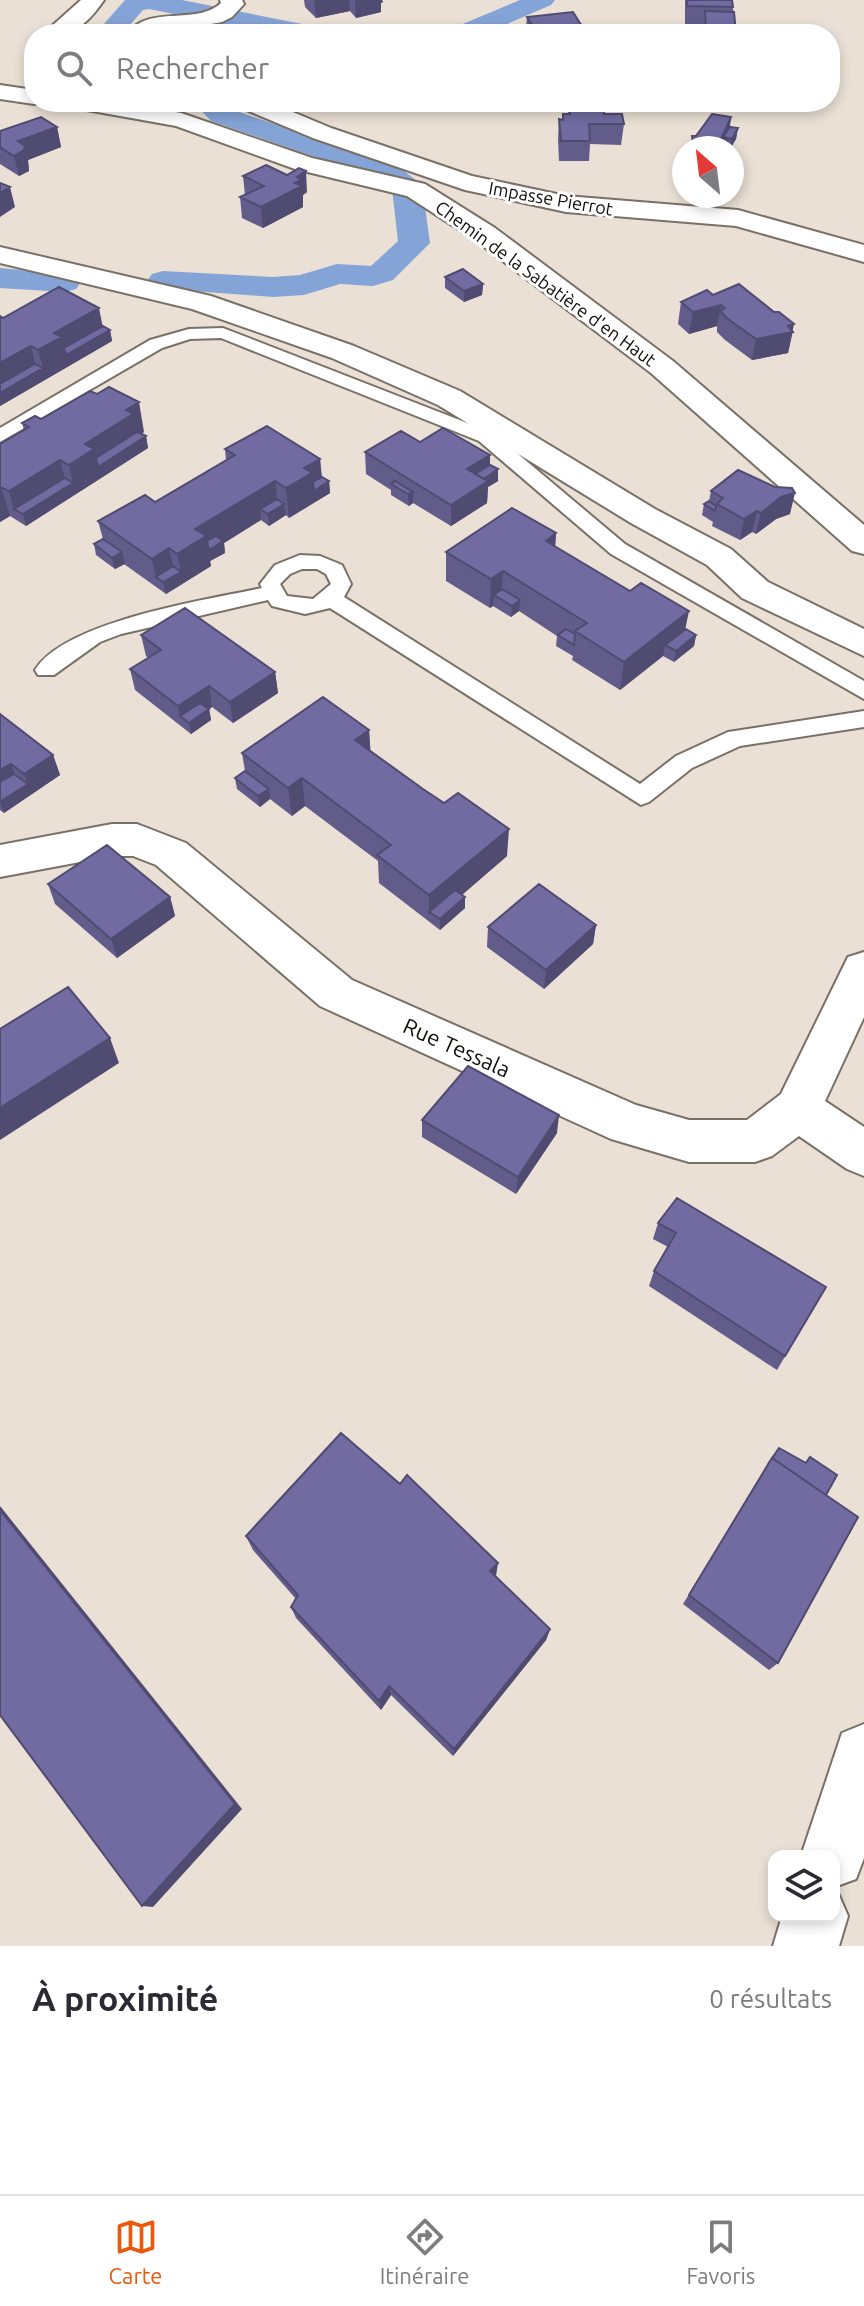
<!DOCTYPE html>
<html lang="fr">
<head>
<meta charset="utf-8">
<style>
	:root { --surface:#fff; --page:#f2f2f3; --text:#2b2b33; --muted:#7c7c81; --line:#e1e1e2; --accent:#ea580c }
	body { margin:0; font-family:Ubuntu,sans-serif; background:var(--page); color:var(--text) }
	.controls { position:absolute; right:24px; bottom:24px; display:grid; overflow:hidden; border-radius:16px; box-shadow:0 4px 12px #0003 }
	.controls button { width:72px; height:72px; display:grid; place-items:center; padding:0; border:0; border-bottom:2px solid var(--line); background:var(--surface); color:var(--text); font:40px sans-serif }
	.compass { position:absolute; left:672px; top:136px; width:72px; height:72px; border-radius:50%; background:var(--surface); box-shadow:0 4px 12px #0003; rotate:332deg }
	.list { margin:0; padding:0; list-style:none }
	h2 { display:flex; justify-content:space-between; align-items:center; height:104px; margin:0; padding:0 32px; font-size:34px }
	h2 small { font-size:26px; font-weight:400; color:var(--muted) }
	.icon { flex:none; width:44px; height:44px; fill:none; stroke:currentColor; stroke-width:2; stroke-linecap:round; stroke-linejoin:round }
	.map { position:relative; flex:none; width:864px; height:1946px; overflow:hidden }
	.search { position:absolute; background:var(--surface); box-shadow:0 4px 12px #0003; left:24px; right:24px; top:24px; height:88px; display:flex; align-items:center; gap:20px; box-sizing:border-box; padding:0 28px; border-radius:32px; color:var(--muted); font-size:30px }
	.sheet { height:248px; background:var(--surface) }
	nav { display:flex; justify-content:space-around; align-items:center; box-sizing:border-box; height:112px; border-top:2px solid var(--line); background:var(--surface); font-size:22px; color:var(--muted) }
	nav a { display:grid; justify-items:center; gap:4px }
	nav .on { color:var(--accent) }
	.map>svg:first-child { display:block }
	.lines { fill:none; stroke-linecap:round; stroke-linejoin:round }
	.canal { fill:#84a4d7; fill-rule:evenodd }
	.lane-casing { stroke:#797066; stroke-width:4 }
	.street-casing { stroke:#797066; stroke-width:4 }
	.lane { fill:#fff; fill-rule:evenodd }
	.street { fill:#fff; fill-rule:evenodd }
	.wall { fill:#615c8a }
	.shaded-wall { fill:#4f4b71 }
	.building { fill:#716ba1; stroke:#4f4b71; stroke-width:2 }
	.labels { text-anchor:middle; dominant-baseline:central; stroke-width:6; stroke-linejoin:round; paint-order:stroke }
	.far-street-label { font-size:18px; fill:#120e0b; stroke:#fff }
	.street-label { font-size:22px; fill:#120e0b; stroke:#fff }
</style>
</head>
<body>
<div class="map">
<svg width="864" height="1946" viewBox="0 0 864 1946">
	<rect width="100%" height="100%" fill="#eae0d5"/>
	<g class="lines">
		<path class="canal" d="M125,0H182L312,26L321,28L325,34H274L149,9L143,10L122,34H95Z
			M520,0H555L551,5L484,34H449L453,28Z
			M193,102H223L231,109L399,167L422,185L430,243L393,280L373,286L340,284L304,295L273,297L152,288L147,281L152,274L163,271L273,277L300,275L337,264L371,266L398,241L392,189L379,179L211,121Z
			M0,268L76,275L81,282L76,289L65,292L0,288Z"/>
		<defs>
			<path id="lane" d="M223,328L493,433L625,544L864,681V699L611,554L479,441L221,338L190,339L162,348L0,442V428L150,340L189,329Z
				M300,555L320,556L342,565L351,584L344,597L640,784L676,756L728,732L864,711V727L740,746L692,768L649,802L641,805L330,608L305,614L272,606L268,600L121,634L100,642L54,675H38L35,670C65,621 206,600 262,588L260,584L275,565ZM302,569H317L326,574L331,584L313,599L287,596L280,584L290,574Z"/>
			<path id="street" d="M81,0H104C85,27 75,34 43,34Z
				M220,0H242L244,4L232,17L222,22L155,34H127C149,4 197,26 221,3Z
				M0,85L34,90V102H43L34,104L0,99Z
				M69,102H122L181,113L312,158L425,184L495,228L673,361L864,525V554L852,551L651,373L475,240L407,196L295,169L176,126L81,109L72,107Z
				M236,102H269L331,128L472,176L566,196L738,210L864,245V262L736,226L566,212L465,190L313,138L239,107Z
				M0,247L211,296L354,346L460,391L655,509L731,549L768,582L864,629V656L742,598L707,565L631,523L438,405L332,358L192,309L0,263Z
				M112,824H137L186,843L352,980L636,1105L689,1120H747L781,1094L848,957L864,952V1017L825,1101L864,1127V1176L847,1169L799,1136L772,1156L755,1162H689L611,1139L320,1006L156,865L133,856H112L0,877V845Z
				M864,1724V1858L856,1879L834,1887V1856H801L842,1733Z
				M834,1891L838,1893L848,1916L839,1946H773L782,1916H834Z"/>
		</defs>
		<use href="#lane" class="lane-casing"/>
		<use href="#street" class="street-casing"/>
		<use href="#lane" class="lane"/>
		<use href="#street" class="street"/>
	</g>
	<path class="wall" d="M304,0H382L383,2L381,3V12L356,18L350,11L316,18L305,7Z
		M685,0H732L736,34H702L703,26L685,25Z
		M527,17L585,34H531L526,27Z
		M330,102H363L362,107L331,106Z
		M569,106L604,114L624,124L621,145L590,144L589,161H559L558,140L559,119H562L563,114H568Z
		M731,117L730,127L738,128L736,139L731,148H691L692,136H696Z
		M57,127L61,147L28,160L29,171L19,176L0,164V131Z
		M243,176L307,192L303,195V207L263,228L242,218L240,197L245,195Z
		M445,277L483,284L482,295L464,302L445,288Z
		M713,295L793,331L788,353L752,360L725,340L717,332V326L689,334L678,324L681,302Z
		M3,318L103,326L110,330L112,341L0,406Z
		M41,419L144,432L141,434L146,436L148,448L26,526L10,516L0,522V444L24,430L22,423Z
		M225,449L320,459L322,477L329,481L330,493L289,518L286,515L269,526L261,520L224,543L225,553L210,561L211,566L166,594L124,564L115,569L96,555L94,544L103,539L98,521L155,502L226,460Z
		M365,452L490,465L498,469V481L488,487L487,503L451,526L413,503L409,506L391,495V490L366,474Z
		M711,491L790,514L776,519L756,534L752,532L740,540L712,526L713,522L702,515L704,504L709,501Z
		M556,533L555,547L696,635L694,646L674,662L663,656L620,690L572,660L573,656L556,646L557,636L519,611L511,617L493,606L490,608L446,581V552Z
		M141,635L275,672L278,693L233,723L212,707L209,709L211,720L191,734L135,690L130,669L148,658L146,656Z
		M0,714L53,755L60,775L4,813L0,810Z
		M369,730L370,751L507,856L462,895L465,897V908L440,930L379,883L378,861L305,806L292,816L270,799L260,807L237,789L235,778L245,771L242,753Z
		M48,884L170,897L175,916L117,958L55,904Z
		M596,925L593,944L544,989L487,947L488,927Z
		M422,1120L557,1133L516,1194L422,1137Z
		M658,1223L826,1287L777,1370L649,1286L654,1271L668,1247L653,1239Z
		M779,1448L805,1463L810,1457L826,1495L778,1663L769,1670L683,1604Z
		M246,1536L495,1576L550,1629L546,1640L453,1756L391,1695L381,1710L296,1618L291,1607L296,1599L253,1550Z"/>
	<path class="shaded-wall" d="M314,0H349L350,11L316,18Z
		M355,0H382L383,2L381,3V12L356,18Z
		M585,31V34H549Z
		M731,117L728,137L723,148H719L720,141Z
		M57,127L61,147L28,160L29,171L19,176L14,156L18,141Z
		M738,128L736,139L730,148L732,139Z
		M306,171L307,192L303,195V207L263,228L261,207L295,183L297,177Z
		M10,187L15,207L0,217V193Z
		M483,284L482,295L464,302V291Z
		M721,305L717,326L689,334L693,312Z
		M99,308L104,333L110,330L112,341L0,406V363L31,346L37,372L43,368L38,350L54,333Z
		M794,324L788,353L752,360L756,339Z
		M139,402L144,432L138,436H146L148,448L26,526L23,514L14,509L17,521L9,491L60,460L67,487L73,483L69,465L85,444L126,410Z
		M490,455V475L498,469V481L488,487L487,503L451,526V505L467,469Z
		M320,459L322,486L329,481L330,493L289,518L286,488L304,468Z
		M275,481L278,508L284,504L286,515L269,526L268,514L260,509L261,520L224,543L225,553L210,561L211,566L166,594L163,582L156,577L152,559L169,548L175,575L181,572L177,554L195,529Z
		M0,487H1L10,516L0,522Z
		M413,492V503L409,506L408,494Z
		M795,493L790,514L776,519L756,534L761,513L781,497Z
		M757,511L752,532L740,540L744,519Z
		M556,533L554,563L546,541Z
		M122,552L125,564L115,569L112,558Z
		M503,571L501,599L494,595L493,606L490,608L491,579Z
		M520,600L519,611L511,617L512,606Z
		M689,611L683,640L665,645L663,656L620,690L624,662Z
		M696,635L694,646L674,662L676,651Z
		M275,672L278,693L233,723L230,702Z
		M209,686L212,707L209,709L211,720L191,734L189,723L180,716L178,706Z
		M369,730L371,758L355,740Z
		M53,755L60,775L4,813L0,802L28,784L24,774Z
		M11,764L18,785L0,795V770Z
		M302,778L305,806L292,816L288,788Z
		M269,789L270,799L260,807L258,796Z
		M509,829L507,856L436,917L429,912V895Z
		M170,897L175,916L117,958L111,939Z
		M465,897V908L440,930V919Z
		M596,925L593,944L544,989L546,970Z
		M110,1038L119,1063L0,1140V1108Z
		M559,1115L557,1133L516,1194L518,1177Z
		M0,1506L242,1809L153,1907L142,1906L0,1510Z
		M498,1563L496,1576L490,1571Z
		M550,1629L546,1640L453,1756L454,1749Z
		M389,1686L391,1695L381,1710L379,1701Z"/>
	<path class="building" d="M687,0H732L733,7L687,6Z
		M705,11L734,12L736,34H708L706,33Z
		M573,12L585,31L538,34L527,17Z
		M569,106L604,107V114H622L624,124H589L590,141H561L559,119L563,120V114H570Z
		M712,114L731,117L720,141L722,148H694L692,136H696Z
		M41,117L57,127L18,141L25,146L24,150L14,156L0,147V131Z
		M730,127L738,128L732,139L723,137Z
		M266,165L287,175L299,168L306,171L297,177L301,180L295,183L302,186L261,207L240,197L264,186L243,176Z
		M0,183L10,187L0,193Z
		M463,269L483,284L464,291L445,277Z
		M739,284L774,312H779L794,324L788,326L793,332L756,339L728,319L720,311L725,308L721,305L693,312L681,302L707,290L713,295Z
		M59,287L99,308L54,333L62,337L38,350L31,346L0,363V316L3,318Z
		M103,326L110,330L66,355L64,348Z
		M35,364L43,368L0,393V384Z
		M109,387L139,402L126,410L133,414L85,444L94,449L69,465L60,460L9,491L0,487V444L29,427L22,423L35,416L41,419L90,391L97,394Z
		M267,426L320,459L304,468L312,473L286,488L275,481L195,529L206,536L177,554L169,548L152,559L98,521L145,495L155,502L235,455L225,449Z
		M443,428L490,455L467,469L488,481L451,505L365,452L401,431L420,442Z
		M137,432L146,436L98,467L96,458Z
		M490,465L498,469L484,479L475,474Z
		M738,470L775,487L792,488L795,493L781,497L761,513L757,511L744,519L717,504L723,498L711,491Z
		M322,477L329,481L314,491L313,482Z
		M65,478L73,483L23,514L14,509Z
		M395,481L413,492L408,494L391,484Z
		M277,499L284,504L268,514L260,509Z
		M709,501L716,506L715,511L704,504Z
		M512,508L556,533L546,541L630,591L641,583L689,611L624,662L575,631L587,623L503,571L491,579L446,552Z
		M216,536L223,541L209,550L207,541Z
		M103,539L122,552L112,558L94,544Z
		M173,566L181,572L163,582L156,577Z
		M502,589L520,600L512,606L494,595Z
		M185,608L275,672L230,702L209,686L178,706L130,669L161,650L141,635Z
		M566,629L575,634L574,645L558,635Z
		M686,629L696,635L676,651L665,645Z
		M323,697L369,730L355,740L423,789L444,803L458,793L509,829L429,895L377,855L391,845L302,778L288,788L242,753Z
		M200,703L209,709L189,723L180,716Z
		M0,714L53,755L24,774L11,764L0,770Z
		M245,771L269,789L258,796L235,778Z
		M14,774L28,784L0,802V782Z
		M107,845L170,897L111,939L48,884Z
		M539,884L596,925L546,970L488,927Z
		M455,890L465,897L440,919L429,912Z
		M68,987L110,1038L0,1108V1029Z
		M468,1066L559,1115L518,1177L422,1120Z
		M677,1198L826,1287L785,1356L654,1271L676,1233L658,1223Z
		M341,1433L400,1484L407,1475L498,1563L490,1571L550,1629L454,1749L389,1686L379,1701L291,1607L298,1595L246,1536Z
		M779,1448L806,1463L810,1457L837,1475L826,1495L772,1458L768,1464Z
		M772,1458L858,1517L778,1663L689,1595Z
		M0,1510L235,1804L142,1906L0,1715Z"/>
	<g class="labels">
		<g class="far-street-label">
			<text transform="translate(551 198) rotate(10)">Impasse Pierrot</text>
			<text transform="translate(546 283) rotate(36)">Chemin de la Sabatière d'en Haut</text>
		</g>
		<g class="street-label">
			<text transform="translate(457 1047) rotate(24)">Rue Tessala</text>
		</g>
	</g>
</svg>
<div class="controls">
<button><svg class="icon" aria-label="layers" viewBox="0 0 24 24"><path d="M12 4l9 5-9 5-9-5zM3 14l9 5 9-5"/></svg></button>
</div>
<svg class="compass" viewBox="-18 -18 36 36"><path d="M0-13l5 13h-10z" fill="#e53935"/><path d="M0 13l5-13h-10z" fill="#7c7c81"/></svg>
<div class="search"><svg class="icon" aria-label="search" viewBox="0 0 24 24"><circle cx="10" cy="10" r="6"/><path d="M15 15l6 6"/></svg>Rechercher</div>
</div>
<section class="sheet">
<h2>À proximité<small>0 résultats</small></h2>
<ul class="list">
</ul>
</section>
<nav>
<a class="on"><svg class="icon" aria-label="map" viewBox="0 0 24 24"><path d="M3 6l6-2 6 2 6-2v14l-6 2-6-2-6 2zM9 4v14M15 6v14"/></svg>Carte</a>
<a><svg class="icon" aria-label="directions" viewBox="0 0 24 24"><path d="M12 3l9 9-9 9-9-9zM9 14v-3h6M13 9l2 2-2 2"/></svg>Itinéraire</a>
<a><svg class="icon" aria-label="saved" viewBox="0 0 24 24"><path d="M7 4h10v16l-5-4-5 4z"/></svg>Favoris</a>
</nav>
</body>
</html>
